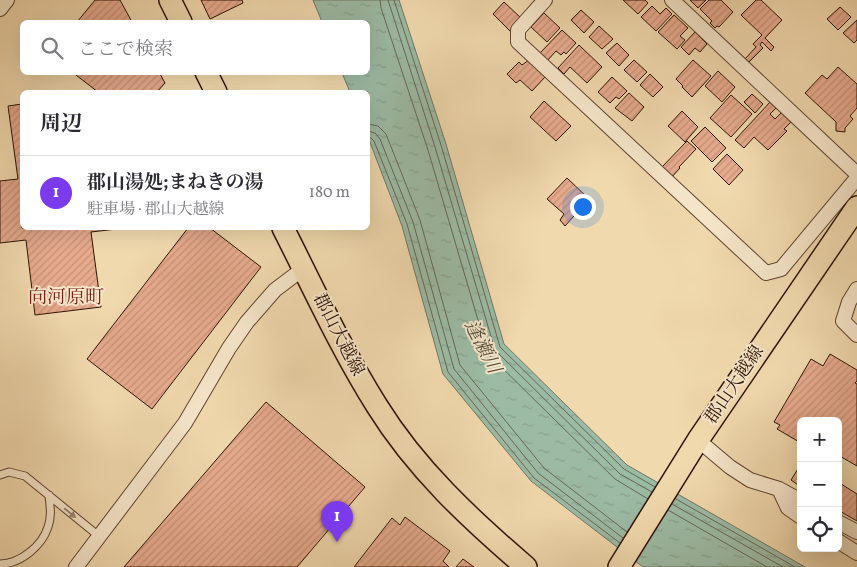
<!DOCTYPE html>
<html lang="ja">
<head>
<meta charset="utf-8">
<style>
	:root { --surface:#fff; --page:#f2f2f3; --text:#2b2b33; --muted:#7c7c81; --line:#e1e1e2; --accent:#7c3aed }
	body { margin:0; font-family:Vollkorn,"Noto Serif JP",serif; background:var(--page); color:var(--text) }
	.controls { position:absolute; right:15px; bottom:15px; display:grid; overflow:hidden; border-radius:8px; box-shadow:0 5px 20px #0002 }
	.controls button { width:45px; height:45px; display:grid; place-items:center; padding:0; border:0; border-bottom:1px solid var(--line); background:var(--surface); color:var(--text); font:25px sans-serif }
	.you { position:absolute; left:582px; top:206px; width:18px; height:18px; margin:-12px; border:4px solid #fff; border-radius:50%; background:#1a73e8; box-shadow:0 0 0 8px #1a73e833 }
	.badge { display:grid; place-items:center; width:32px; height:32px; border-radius:50%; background:var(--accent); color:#fff; font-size:16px; font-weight:700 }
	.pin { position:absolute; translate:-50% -41px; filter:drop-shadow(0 1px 2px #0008) }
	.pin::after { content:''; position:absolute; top:26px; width:18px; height:15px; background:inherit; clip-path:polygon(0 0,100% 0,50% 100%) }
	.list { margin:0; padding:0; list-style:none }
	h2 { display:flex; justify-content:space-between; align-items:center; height:65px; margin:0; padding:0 20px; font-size:21px }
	h2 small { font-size:16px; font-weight:400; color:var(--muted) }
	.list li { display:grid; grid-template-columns:32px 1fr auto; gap:15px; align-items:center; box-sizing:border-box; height:75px; padding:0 20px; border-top:1px solid var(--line) }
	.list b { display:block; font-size:19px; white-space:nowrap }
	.list p { margin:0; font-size:16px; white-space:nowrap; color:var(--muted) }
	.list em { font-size:16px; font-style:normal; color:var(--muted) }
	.icon { flex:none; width:28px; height:28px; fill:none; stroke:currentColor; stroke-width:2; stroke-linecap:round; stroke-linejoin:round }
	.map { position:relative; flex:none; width:857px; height:567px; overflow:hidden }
	.search { position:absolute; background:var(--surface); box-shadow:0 5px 20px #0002; left:20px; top:20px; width:350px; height:55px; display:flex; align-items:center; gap:12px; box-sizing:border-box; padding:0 18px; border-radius:8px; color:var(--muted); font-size:19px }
	.panel { position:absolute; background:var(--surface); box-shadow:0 5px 20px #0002; left:20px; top:90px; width:350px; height:140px; border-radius:8px }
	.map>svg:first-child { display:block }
	.water { fill:url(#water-ripples); stroke:#707865 }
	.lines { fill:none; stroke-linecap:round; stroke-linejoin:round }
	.shore { stroke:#656755; stroke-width:1 }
	.building { fill:url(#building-hatch); stroke:#2e1305 }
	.service-casing { stroke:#5f442f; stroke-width:9 }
	.minor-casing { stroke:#5f442f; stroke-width:16 }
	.primary-casing { stroke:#2e1305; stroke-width:24 }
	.service { stroke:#f6e6ca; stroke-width:7 }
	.minor { stroke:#f6e6ca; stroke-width:14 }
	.primary { stroke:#f1d9ae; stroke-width:21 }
	.oneway { fill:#9c8771 }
	.labels { text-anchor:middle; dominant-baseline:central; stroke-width:4; stroke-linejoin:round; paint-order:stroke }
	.street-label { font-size:18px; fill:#2e1305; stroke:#f6e6ca }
	.neighbourhood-label { font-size:19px; fill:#7a1f14; stroke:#f6e6ca }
	.water-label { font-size:19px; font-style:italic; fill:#544e3d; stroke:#f6e6ca }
</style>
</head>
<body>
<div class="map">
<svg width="857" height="567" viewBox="0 0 857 567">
	<defs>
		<pattern id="water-ripples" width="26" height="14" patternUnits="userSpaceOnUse" patternTransform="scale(1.25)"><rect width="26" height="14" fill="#9cbba5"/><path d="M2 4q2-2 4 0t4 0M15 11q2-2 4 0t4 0" fill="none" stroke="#87a08d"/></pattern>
		<pattern id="building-hatch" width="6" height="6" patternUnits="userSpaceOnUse" patternTransform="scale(1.25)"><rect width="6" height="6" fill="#e7ab8e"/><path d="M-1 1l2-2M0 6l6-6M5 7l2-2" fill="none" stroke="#c69279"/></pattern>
	</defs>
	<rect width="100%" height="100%" fill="#f1d9ae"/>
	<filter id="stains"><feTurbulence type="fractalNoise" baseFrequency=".004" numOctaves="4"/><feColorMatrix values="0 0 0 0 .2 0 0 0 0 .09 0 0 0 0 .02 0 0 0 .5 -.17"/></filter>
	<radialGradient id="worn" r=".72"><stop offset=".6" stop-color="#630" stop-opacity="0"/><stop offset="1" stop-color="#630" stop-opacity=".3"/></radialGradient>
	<path class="water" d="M313,0H399L446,144L504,344L627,465L805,567H643L531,481L443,374L402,226L368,137V92H350L342,73L368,72V22H322Z"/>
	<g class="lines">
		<path class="shore" d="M380,0L381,8L428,150L488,354L615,479L648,499
			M388,0L435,147L495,350L620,474L652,492
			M394,0L441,145L500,347L624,469L655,487
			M368,124L378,126L386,134L420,220L460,365L544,468L627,532
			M368,131L375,133L380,139L413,222L454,369L538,473L623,538
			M368,138H371L374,141L407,224L448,372L534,478L620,543
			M676,499L795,567
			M672,504L783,567
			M668,510L767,567"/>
	</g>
	<path class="building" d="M95,0H120L132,22H77Z
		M201,0H242L243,3L210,19Z
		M623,0H645L648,3L638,14Z
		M690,0H706L698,8Z
		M709,0H721L733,12L719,27L717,26L715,28L710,23L712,21L700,9Z
		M756,0H761L782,20L765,38L774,47L771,51L762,42L760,45L763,48L749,62L745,59L756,47L753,44L762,35L741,15Z
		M504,2L522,19L510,31L493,14Z
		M652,6L660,14L666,8L672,14L656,31L641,17Z
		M840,7L851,17L838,30L827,19Z
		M581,10L594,22L584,33L571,20Z
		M544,13L560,28L547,42L531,27Z
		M674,15L688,28L680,36L685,40L677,49L658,32Z
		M857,20V40L854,43L843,33Z
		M599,26L613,39L602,49L589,37Z
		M562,30L576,43L566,54L564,52L561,55L556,51L547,61L539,54Z
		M695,32L707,44L700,52L695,48L689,55L681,47Z
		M617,43L629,55L619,66L606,53Z
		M579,45L602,67L587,83L570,67L564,74L558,68Z
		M529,60L546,76L532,91L520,80L516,83L507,74L519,62L522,65Z
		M634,60L647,72L637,82L624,70Z
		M693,60L711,76L692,97L682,87L683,86L676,79Z
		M838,67L857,84V108L850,116L853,119L845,128V132L836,131V122L805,93L822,75L827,79Z
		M718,71L735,87L722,102L705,86Z
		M72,72H159L165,83L157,92H98Z
		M650,74L663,87L653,97L640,85Z
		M612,77L627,91L619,99L616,97L610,103L598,92Z
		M629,93L644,107L632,121L615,108Z
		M752,94L763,104L755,113L744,102Z
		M731,95L752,114L731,137L710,118Z
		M544,101L571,126L556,141L530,117Z
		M771,101L777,107L770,114L775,119L783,111L793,120L784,129L787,131L768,150L754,137L744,148L735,140Z
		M22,104V228H125L91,232L101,307L35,315L26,240L0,243V181L18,179L8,106Z
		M682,111L698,127L685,142L668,126Z
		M705,127L726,148L712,162L691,141Z
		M687,141L696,149L679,167L680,168L671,178L661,168Z
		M727,154L743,170L729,185L713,169Z
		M567,178L589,199L565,226L560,220L564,214L547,199Z
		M188,228H210L261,267L152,409L87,359Z
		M830,354L857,370V381L855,383L857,384V466L838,455V421H801V443L777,429L780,425L774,422L811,359L823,366Z
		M266,402L365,487L297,567H124Z
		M801,464V487L791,480Z
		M838,482L857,494V521L838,510Z
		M405,517L450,551L443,561L449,567H354L392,518L400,525Z
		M463,559L474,567H456Z"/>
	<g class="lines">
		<defs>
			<path id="service" d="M0,475L9,472L25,476L100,537
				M0,564C20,564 42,546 48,527C52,516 50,506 49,495"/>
			<path id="minor" d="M545,0L518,30V42L766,273L781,269L857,178
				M672,0L857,174
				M0,9L7,0
				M857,289L849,302L843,321L857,335
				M698,440L730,467L750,480L779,489L801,501
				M779,489L788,508L801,517
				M838,522L857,532
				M838,541L857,553
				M76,567L185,423L229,348L247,322L275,290L304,268"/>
			<path id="primary" d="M170,0L181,22
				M206,72L216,92
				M283,228C313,287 341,349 377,406C416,469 470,519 526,567
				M619,567L698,440L857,207"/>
		</defs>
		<use href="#service" class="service-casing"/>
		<use href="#minor" class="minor-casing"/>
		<use href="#primary" class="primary-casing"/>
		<use href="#service" class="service"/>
		<use href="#minor" class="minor"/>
		<use href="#primary" class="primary"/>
	</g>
	<defs><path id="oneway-solid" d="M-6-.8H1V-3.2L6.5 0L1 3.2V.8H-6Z" transform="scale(1.25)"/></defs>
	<use class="oneway" href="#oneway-solid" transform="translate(70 513) rotate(39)"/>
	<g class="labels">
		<g class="street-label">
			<text transform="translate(338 335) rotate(63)">郡山大越線</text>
			<text transform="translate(735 385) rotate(-56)">郡山大越線</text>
		</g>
		<g class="neighbourhood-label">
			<text x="66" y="298">向河原町</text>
		</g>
		<g class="water-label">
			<text transform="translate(482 347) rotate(63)">逢瀬川</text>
		</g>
	</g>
	<rect width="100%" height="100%" filter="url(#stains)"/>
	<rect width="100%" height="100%" fill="url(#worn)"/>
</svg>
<div class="controls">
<button>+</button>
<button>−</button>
<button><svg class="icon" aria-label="locate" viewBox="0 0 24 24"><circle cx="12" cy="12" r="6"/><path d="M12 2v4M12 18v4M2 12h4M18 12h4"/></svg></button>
</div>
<div class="you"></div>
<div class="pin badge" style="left:337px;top:542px">1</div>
<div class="search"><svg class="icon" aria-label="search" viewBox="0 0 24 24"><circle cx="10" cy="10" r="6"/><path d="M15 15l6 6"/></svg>ここで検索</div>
<section class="panel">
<h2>周辺<small></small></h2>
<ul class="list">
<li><span class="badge">1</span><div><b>郡山湯処;まねきの湯</b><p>駐車場 · 郡山大越線</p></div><em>180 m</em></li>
</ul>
</section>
</div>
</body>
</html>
